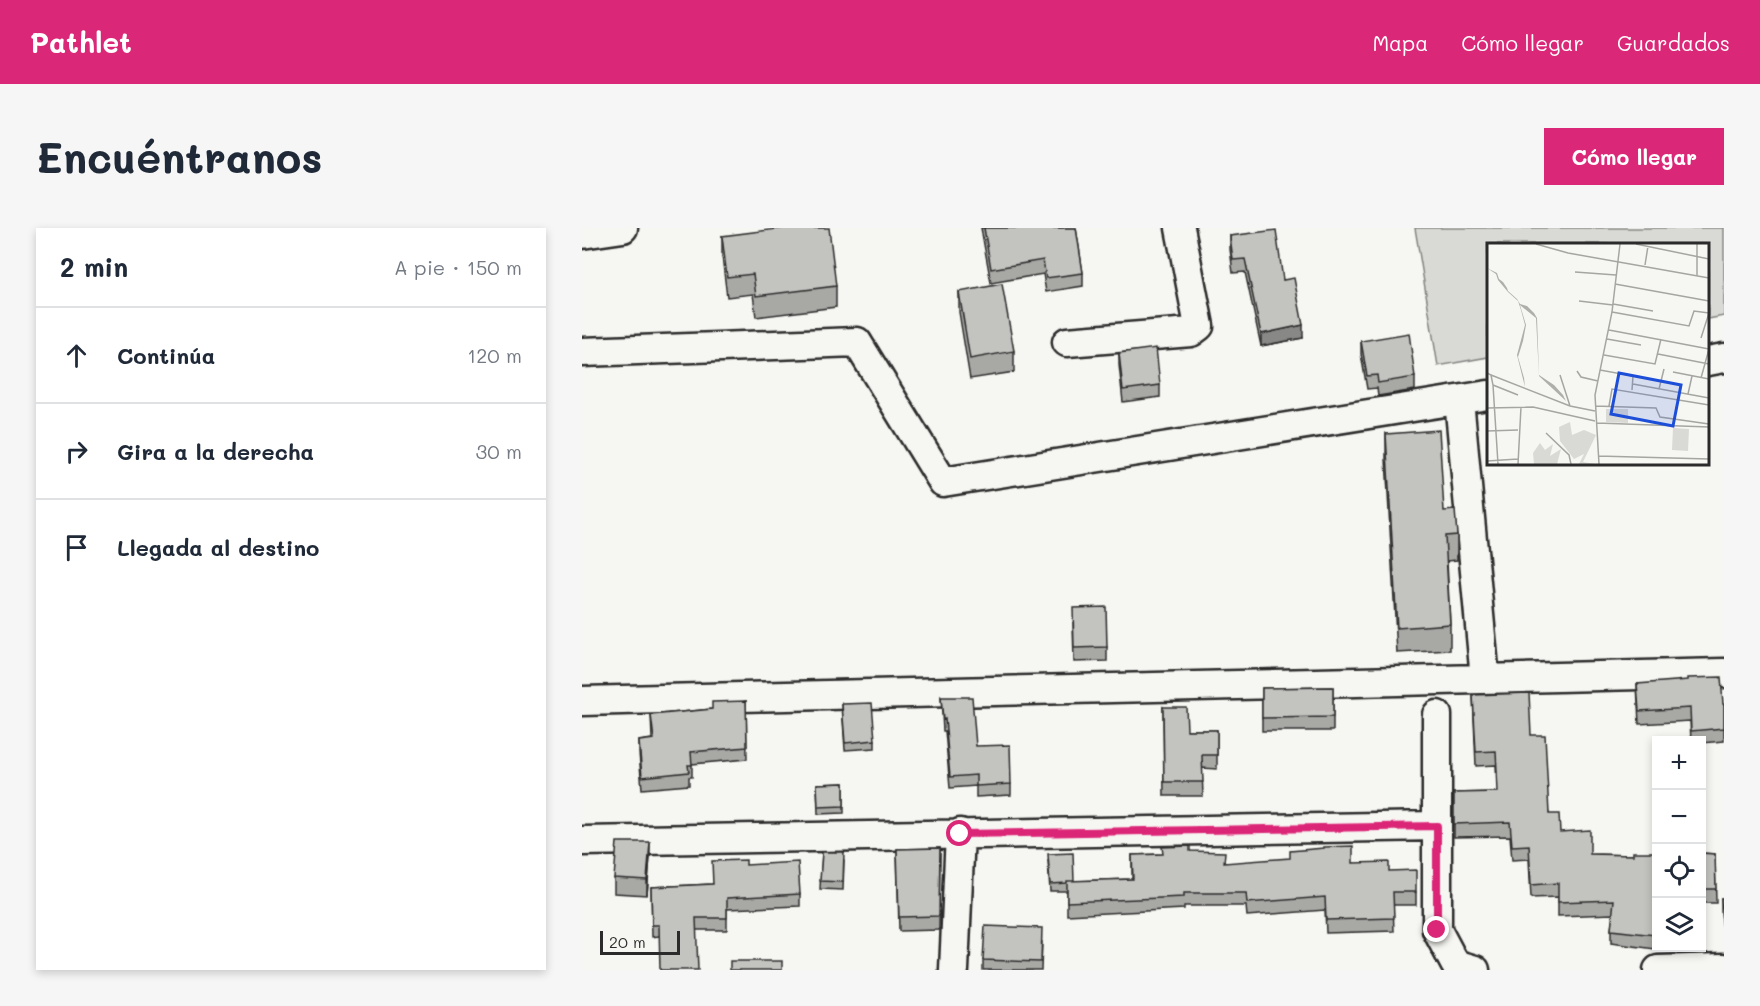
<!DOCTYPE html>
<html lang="es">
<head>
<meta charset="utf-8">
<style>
	:root { --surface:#fff; --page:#f6f6f7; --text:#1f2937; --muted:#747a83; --line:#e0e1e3; --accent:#db2777 }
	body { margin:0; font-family:Mali,sans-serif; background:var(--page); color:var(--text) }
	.controls { position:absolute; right:18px; bottom:18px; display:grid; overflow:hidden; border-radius:0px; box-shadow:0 3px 9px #0003 }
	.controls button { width:54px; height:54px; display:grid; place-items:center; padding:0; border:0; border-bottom:2px solid var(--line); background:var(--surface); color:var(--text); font:30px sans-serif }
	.scale { position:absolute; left:18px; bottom:15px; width:80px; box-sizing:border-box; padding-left:6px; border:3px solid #2b2b2b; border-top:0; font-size:16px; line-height:21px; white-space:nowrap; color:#2b2b2b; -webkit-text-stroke:4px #f6f6f2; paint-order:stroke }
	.stop { position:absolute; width:18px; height:18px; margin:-14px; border:4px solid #db2777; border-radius:50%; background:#fff }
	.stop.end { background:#db2777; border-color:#fff; box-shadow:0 2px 6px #0008 }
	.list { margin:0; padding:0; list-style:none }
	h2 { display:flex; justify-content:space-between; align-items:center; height:78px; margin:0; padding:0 24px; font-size:26px }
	h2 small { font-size:20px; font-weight:400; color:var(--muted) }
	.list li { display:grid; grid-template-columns:39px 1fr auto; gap:18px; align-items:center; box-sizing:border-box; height:96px; padding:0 24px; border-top:2px solid var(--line) }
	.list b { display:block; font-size:22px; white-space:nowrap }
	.list em { font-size:20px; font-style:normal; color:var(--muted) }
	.icon { flex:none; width:33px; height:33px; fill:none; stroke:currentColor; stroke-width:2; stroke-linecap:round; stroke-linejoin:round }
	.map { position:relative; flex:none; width:1142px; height:742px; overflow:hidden; border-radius:0px }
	header { display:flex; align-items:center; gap:36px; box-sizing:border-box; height:84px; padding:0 30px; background:var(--accent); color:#fff }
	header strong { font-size:28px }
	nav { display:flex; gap:33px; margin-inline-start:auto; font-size:21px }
	.intro { display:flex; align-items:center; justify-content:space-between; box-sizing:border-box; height:144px; padding:0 36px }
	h1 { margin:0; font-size:42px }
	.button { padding:15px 27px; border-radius:0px; background:var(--accent); color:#fff; font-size:21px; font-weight:700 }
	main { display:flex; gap:36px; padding:0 36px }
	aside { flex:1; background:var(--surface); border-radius:0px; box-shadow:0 3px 9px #0003 }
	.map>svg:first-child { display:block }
	.pitch { fill:#d9d9d5; stroke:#828280; stroke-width:1.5 }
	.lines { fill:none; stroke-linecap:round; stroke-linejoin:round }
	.minor-casing { stroke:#2b2b2b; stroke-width:33 }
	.minor { stroke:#f6f6f2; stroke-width:28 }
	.wall { fill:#a8a8a5; stroke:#2b2b2b; stroke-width:1.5 }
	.shaded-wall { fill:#888886; stroke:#2b2b2b; stroke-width:1.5 }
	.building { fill:#c3c3c0; stroke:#2b2b2b; stroke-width:1.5 }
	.route { stroke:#db2777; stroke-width:8 }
	.inset-road { fill:none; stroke:#a5a5a2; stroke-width:1.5 }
	.view { fill:#1d4ed8; fill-opacity:0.15; stroke:#1d4ed8; stroke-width:3 }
	.inset-edge { fill:none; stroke:#2b2b2b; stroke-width:3 }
</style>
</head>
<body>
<header>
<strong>Pathlet</strong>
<nav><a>Mapa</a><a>Cómo llegar</a><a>Guardados</a></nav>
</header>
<div class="intro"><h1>Encuéntranos</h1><a class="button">Cómo llegar</a></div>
<main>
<aside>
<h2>2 min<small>A pie · 150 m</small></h2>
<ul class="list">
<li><svg class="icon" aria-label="ahead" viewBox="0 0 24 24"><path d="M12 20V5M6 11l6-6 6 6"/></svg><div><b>Continúa</b></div><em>120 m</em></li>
<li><svg class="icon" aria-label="right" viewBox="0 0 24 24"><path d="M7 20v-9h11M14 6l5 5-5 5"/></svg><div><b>Gira a la derecha</b></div><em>30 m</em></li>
<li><svg class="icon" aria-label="arrive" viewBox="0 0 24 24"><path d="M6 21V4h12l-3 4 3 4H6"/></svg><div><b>Llegada al destino</b></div></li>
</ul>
</aside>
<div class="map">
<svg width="1142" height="742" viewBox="0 0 1142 742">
	<rect width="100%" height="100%" fill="#f6f6f2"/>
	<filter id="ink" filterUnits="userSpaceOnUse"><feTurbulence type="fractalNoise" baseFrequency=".0167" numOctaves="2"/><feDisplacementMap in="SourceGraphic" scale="12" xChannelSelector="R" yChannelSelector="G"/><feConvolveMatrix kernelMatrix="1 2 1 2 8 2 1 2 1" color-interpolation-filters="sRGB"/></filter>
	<g filter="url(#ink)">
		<path class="pitch" d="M833,0H1142V88L1126,91V16H906V129L856,138Z"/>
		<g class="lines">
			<defs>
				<path id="minor" d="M0,6L41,0
					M485,114L609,104L617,98L598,0
					M0,124L275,114L361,254L906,167
					M1126,133L1142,130
					M877,172L903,451
					M0,473L1142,445
					M855,487V702L873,736L893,742
					M0,613L855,598
					M372,742L378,605
					M1076,742L1142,740"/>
			</defs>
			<use href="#minor" class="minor-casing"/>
			<use href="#minor" class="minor"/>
		</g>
		<path class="wall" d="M399,0H494L501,45V58L464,64L461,46L409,55Z
			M140,8L254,58V79L174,89L171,66L145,69L140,28Z
			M648,8L701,52L721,110L679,118L663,44L651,45L648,21Z
			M377,64L432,123V144L388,151L377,84Z
			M779,113L833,149V162L796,168L795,160L785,161L779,126Z
			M537,125L578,157V169L541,174L537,137Z
			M804,206L862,283L875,307V332L865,333L868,396V422L815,425L804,231Z
			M491,395L525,419V433L492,434Z
			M1055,456L1142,476V513L1119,515V513H1109L1108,493L1057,496Z
			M751,459V503H680V460Z
			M891,467L949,507L967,586L978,604L1008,626L1051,627L1074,624L1073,721L1029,715V702L1031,686L976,688V669L949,670L947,631L930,632L928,608L872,609V565L915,564L914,537L894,538Z
			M359,469L394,518L429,556V567L394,569V558L368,560L363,503H361Z
			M164,473L165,531L110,536V549H107V557L60,561L57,525V513L70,511L69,487L130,481Z
			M260,476L293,512V520L263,522Z
			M581,479L605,502H635V541L620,540L621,568H582Z
			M262,555V585L236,586L235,556Z
			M358,620L357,702L317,703L315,621Z
			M608,623L643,635H771L807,643L834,664V677H811L812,703L744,705L743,682L665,688L664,678H602V681L485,687V663H468L466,633L492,653L550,651V627L580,626Z
			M240,624L262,632L261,662L238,661Z
			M1119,625L1133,626L1134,675H1119Z
			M68,628L65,667L32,665V650Z
			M164,637L218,666V678L145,681V702H114L77,708L70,709L69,659L130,656Z
			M1139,670H1142V711L1139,684Z
			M460,714L459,742H401V732Z"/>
		<path class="shaded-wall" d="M721,97V110L679,118V106Z
			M68,614V628L65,667V652Z
			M1074,691V705L1073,721V707Z"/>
		<path class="building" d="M203,0H247L254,58L174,68L171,46L145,49L140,8Z
			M402,0H494L501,45L464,50L461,32L409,41Z
			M694,2L701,52L712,50L721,97L679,106L663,31L651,32L648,8Z
			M420,56L432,123L388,131L377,64Z
			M827,105L833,149L796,155L795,147L785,148L779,113Z
			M574,120L578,157L541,162L537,125Z
			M857,202L862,283L873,282L875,307L863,308L868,396L815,400L804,206Z
			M524,379L525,419L492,420L491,380Z
			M1139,449L1141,476H1142V500L1109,503L1108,480L1057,483L1055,456L1106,452V450Z
			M751,459V489L680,490V460Z
			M947,465L949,507H963L967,586H977L978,604L1008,602V626L1051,627V624H1074V691L1073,707L1029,702L1032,672L976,674V655L949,657L947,617L930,618L928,594L872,596V565L916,564L914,523L894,524L891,467Z
			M359,469H390L394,518L428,517L429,556L394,558V547L368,549L363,491L361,492Z
			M164,473L165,519L109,524L110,537H106L107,544L60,549L57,513L72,511L69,487L130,481V474Z
			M290,475L293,512L263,515L260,476Z
			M581,479H604L605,502H635V527H620L621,554H582Z
			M262,555V578L236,579L235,556Z
			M35,614H68L65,652L32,650Z
			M608,618V623L643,624L642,635L708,630V623L742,620V619L771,618V635L807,634V643L834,642V664H811L812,690L744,692L743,669L665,675L664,665H602V669L485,674V653L551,651L550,627L581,626L580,619Z
			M358,620L357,688L317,689L315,621Z
			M240,624H262L261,654L238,653Z
			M491,625L492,653H485V655L468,656L466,626Z
			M1119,625L1133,626L1134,661H1119Z
			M164,632V637L216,634L218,666L145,670V690H114L116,742H78L77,697H70L69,659L131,656L130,633Z
			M1139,670H1142V697Z
			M403,698L460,700L459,734L401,732Z
			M148,733H200V742H148Z"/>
	</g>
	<g class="lines" filter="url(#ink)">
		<path class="route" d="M378,606L855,598V702"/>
	</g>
	<g transform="translate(905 15)">
		<rect width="222" height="222" fill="#f6f6f2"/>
		<path d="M83,179L85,192L97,187L109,192L96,219L108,221H92L97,211L87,216L73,198L72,184ZM53,200L58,207L66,201L63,213L74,206L70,221H47L46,210Z" fill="#d9d9d5"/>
		<path d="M119,166H141V180L119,179ZM186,185L202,186L201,208L185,207Z" fill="#d9d9d5"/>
		<path d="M0,25L10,30L12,36L16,39L20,45L21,48L30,56L33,61L40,63L47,70L50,75L52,132L67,142L76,152L79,158L52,133L49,75L33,62L39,82L36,98L31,114L37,135L38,144L30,112L38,82L34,67L31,58L21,49L11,37L9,31Z" fill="#aeaeab"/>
		<path class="inset-road" d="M49,1L81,10L222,35M149,1L222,16M158,22L161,3M88,29L129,32M210,33V1M128,41L222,58M92,58L126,62M126,61L166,68M125,69L202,83L207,68L222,70M122,87L222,106M214,95L222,70M120,96L154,102M171,111L222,121M117,112L168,121L174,96M113,127L146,133L145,147M90,128L94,134L111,138M186,129L222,136M0,130L4,132L6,142L11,221M4,132L83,163L108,168M73,132L83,163M214,135L222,106M146,141L222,155M6,142L31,152M172,146L177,126M201,151L205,133M108,163L169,165L173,174L222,181M122,163L125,146L222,162M0,165L46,164L108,178M110,180L222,184M0,188L31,187M59,190L82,212L84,221M111,213L222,216M0,218L31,216M31,221L34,164M112,221L108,152L125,69L133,1"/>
		<path class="view" d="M132,130L194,142L186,183L124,171Z"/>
		<rect width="222" height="222" class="inset-edge"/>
	</g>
</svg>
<div class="controls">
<button>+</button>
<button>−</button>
<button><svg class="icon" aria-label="locate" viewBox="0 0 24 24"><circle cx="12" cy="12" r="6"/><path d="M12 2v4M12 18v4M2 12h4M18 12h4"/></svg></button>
<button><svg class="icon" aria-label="layers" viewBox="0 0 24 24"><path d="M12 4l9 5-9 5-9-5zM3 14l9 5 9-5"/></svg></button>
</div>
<div class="scale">20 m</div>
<div class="stop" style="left:378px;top:606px"></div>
<div class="stop end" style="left:855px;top:702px"></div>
</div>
</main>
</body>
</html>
